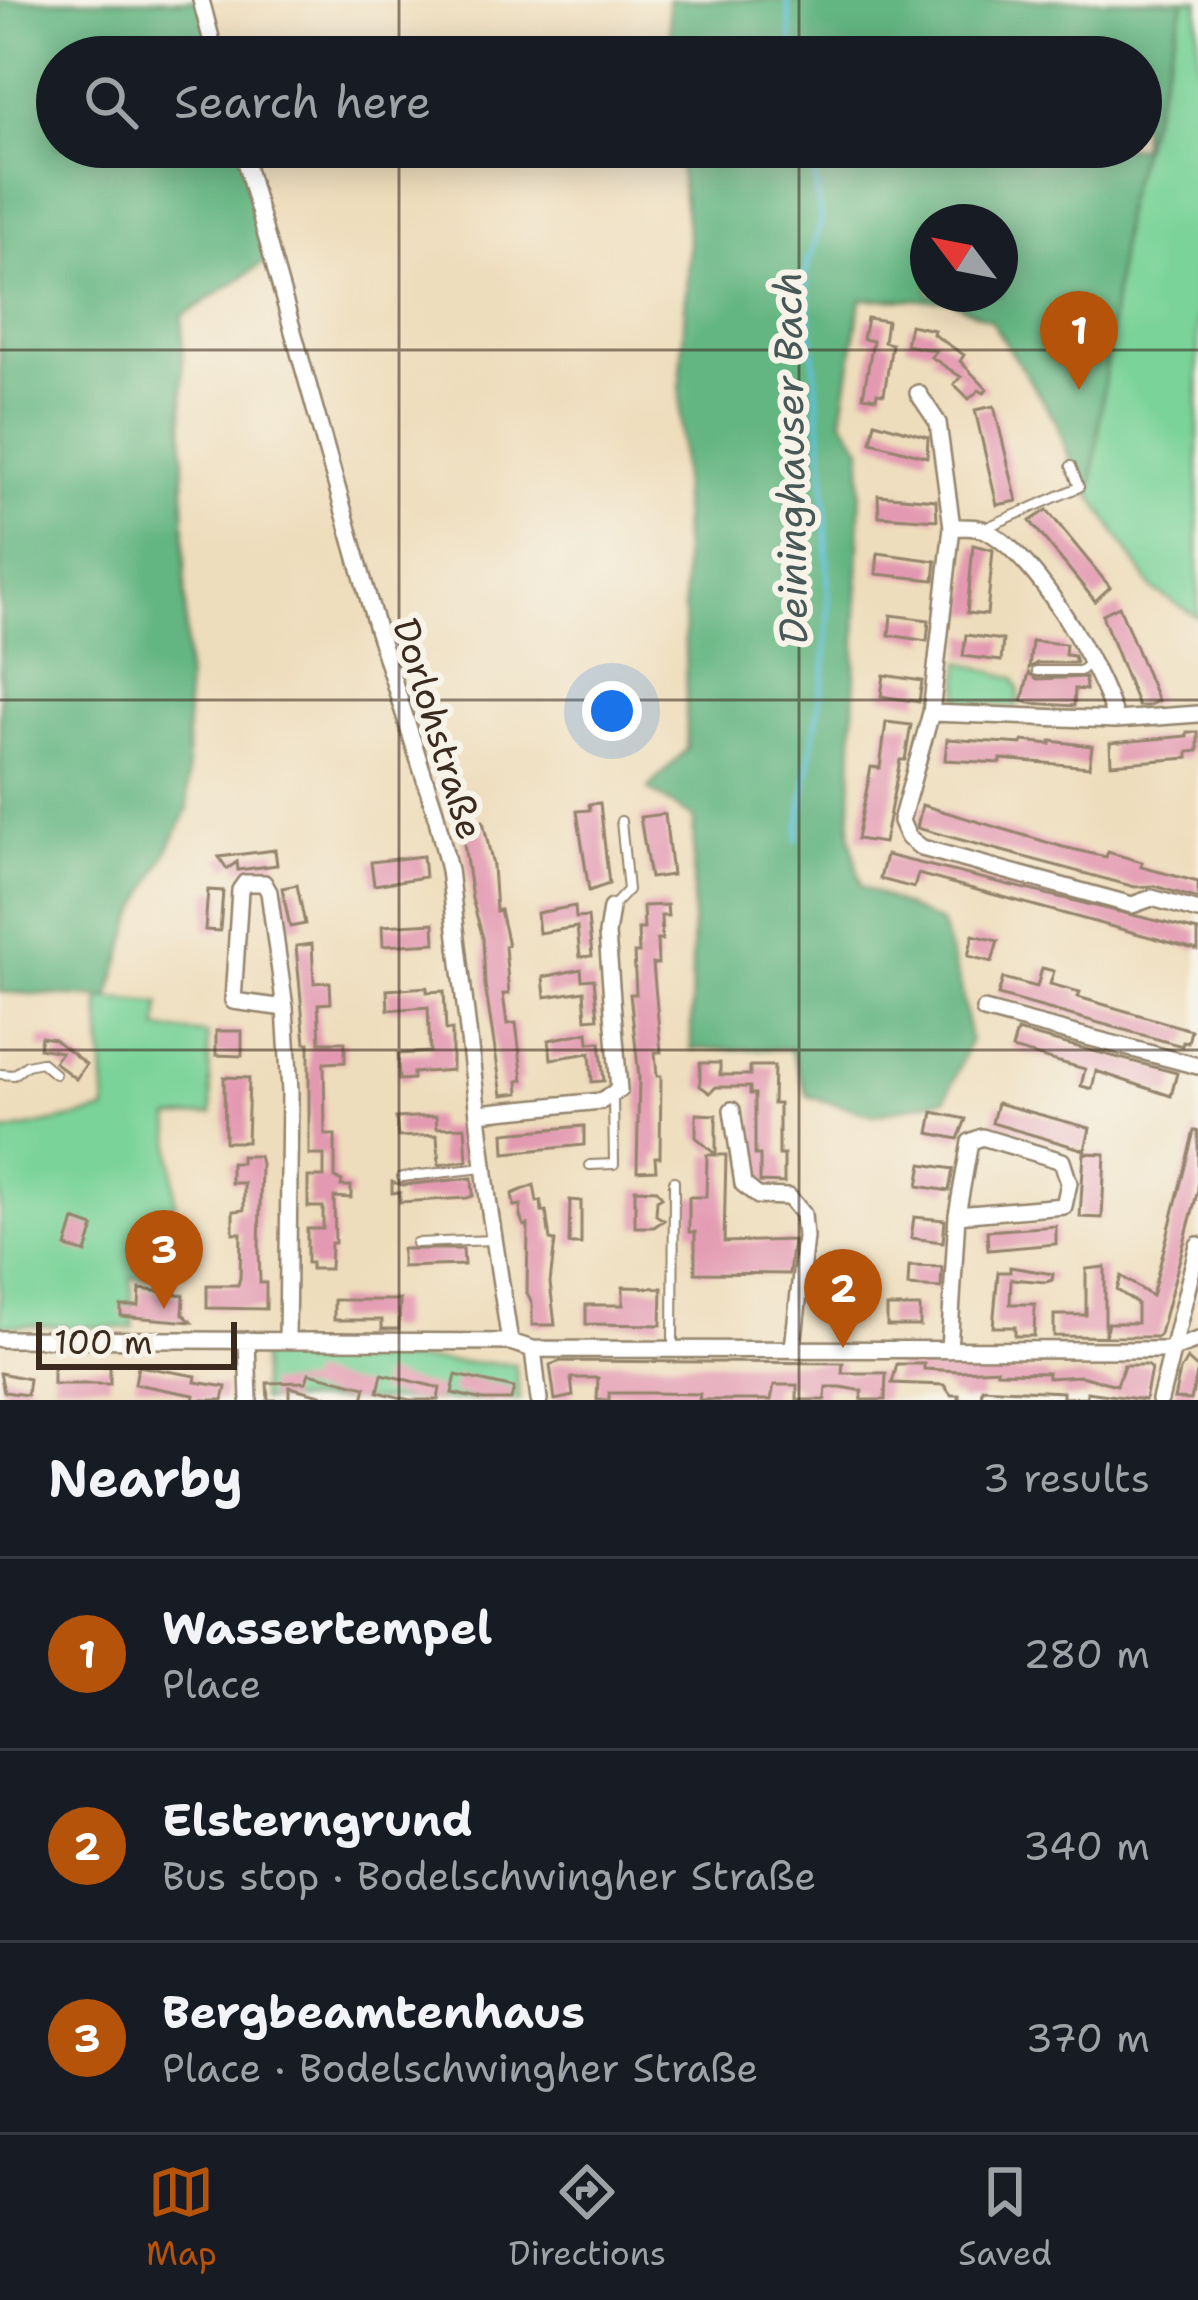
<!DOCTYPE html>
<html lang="en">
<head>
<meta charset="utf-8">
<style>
	:root { --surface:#171b24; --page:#20242c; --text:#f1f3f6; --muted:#9ea1a6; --line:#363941; --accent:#b45309 }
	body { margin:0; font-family:"Shantell Sans",sans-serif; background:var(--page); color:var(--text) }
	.compass { position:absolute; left:910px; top:204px; width:108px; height:108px; border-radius:50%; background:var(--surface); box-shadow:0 6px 30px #0003; rotate:302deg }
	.scale { position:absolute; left:36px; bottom:30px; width:201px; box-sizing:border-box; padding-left:12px; border:6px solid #3b2a1e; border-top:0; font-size:33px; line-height:42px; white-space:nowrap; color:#3b2a1e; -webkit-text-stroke:9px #f7f3e8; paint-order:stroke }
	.you { position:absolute; left:612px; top:711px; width:42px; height:42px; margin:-30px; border:9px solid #fff; border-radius:50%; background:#1a73e8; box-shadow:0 0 0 18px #1a73e833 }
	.badge { display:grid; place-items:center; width:78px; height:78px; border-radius:50%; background:var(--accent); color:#fff; font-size:39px; font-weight:700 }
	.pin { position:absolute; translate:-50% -99px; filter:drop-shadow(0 3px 6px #0008) }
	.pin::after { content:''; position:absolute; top:63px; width:42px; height:36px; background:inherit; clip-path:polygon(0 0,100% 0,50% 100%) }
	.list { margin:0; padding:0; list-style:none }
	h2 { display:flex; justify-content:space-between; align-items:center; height:156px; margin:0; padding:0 48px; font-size:51px }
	h2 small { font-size:39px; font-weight:400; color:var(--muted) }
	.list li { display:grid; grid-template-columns:78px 1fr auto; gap:36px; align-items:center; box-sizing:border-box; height:192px; padding:0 48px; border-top:3px solid var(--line) }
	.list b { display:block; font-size:45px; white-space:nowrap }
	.list p { margin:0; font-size:39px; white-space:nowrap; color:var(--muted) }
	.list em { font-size:39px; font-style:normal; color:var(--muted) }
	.icon { flex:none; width:66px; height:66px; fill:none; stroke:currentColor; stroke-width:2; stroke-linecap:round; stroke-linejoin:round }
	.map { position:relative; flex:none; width:1198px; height:1400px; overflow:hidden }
	.search { position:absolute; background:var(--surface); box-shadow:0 6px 30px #0003; left:36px; right:36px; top:36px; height:132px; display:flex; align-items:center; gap:30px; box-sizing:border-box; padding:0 42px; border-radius:66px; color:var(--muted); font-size:45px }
	.sheet { height:732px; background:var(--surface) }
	nav { display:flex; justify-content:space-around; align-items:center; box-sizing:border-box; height:168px; border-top:3px solid var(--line); background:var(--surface); font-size:33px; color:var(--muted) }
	nav a { display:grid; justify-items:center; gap:6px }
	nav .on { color:var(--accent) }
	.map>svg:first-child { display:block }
	.green { fill:#7ad399; stroke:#5a7e5c; stroke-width:3 }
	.forest { fill:#63b581; stroke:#4f7050; stroke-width:3; fill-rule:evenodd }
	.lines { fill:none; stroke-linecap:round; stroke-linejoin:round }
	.stream { stroke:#62c2e0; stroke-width:4.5 }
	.building { fill:#e399b1 }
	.service-casing { stroke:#94846d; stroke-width:12 }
	.minor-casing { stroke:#94846d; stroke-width:20 }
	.service { stroke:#fff; stroke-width:8 }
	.minor { stroke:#fff; stroke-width:15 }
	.grid { fill:none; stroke:#3b2a1e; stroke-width:3; stroke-opacity:0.55 }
	.labels { text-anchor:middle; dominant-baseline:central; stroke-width:12; stroke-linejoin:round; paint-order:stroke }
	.street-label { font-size:36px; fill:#3b2a1e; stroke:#f7f3e8 }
	.water-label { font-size:39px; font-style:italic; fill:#475858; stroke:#f7f3e8 }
</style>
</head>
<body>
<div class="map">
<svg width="1198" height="1400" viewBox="0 0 1198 1400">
	<rect width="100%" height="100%" fill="#f7f3e8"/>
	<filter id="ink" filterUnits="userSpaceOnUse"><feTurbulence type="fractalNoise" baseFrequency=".00833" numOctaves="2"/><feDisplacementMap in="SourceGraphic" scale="24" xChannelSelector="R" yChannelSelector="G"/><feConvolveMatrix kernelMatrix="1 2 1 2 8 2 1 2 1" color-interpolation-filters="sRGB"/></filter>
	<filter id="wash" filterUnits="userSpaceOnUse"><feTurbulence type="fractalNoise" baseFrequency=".004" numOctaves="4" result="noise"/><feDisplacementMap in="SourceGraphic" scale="48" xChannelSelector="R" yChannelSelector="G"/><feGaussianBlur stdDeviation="2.7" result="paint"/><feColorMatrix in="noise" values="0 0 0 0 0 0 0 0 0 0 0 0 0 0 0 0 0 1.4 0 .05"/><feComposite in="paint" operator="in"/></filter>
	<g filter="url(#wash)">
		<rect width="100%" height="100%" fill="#eeddbc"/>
		<path class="green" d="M1185,0H1198V617L1153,590L1091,495L1125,204Z
			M961,662L1014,678L1019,690L1017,707L959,701Z
			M99,998L160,1003L158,1029L207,1034L212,1114L170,1118L175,1201L148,1277H131L133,1328L0,1325V1133L106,1111Z
			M261,1355L515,1364L520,1400H261Z"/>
		<path class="forest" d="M0,0H201L216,57H57V147H241L271,258L182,317L188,809L133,920L109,998L0,992Z
			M668,0H1185L1125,204L1091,495L1076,479L1057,423L991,321L949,300L861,299L842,418L862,448L850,835L861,886L941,923L961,987L970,1041L946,1098L874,1115L808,1096L790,1049H691L694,818L648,789L687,749L680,391L689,243L677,147H1141V57H672ZM928,222H1000V294H928Z"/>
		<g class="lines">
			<path class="stream" d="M787,0L794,57
				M797,840L825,668L829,612L824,467L806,272L821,221L810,147"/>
		</g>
		<g id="blocks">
			<path class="building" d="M867,318L887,321L884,342L892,344L884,394L877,393L876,398L863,396L873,341L863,339Z
				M910,325L934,330L933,334L964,355L960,361L987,389L984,393L979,390L969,399L954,384L961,377L931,357L936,351L906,345Z
				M994,406L1017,501L997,505L975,410Z
				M875,422L928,437L927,457L871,442Z
				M878,495L936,500L937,520L879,516Z
				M1047,510L1110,587L1095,601L1030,521Z
				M973,545L993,550L987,615L967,613Z
				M878,553L936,561L934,580L876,574Z
				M1119,606L1158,701L1147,706H1138L1103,618V614Z
				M891,615L929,620L927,641L889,635Z
				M966,635L1003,640L1001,661L963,656Z
				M1032,641L1066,644L1065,655L1074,656L1076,663H1037L1029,668Z
				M1029,673L1037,679L1085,677L1086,690L1075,689L1074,706L1029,703L1022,701Z
				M884,675L922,681L919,702L881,696Z
				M886,722L911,725L905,760H900L884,843L857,839L871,767L880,768Z
				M1187,732H1198V751L1188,752V758L1111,764L1110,743L1187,736Z
				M947,739L1022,744L1023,741L1051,744V741L1092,746L1089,767L1001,759V763L945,760Z
				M600,803L609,884L589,891L577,811L590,810L589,804Z
				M922,805L1063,847L1106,857L1108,852L1142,862L1141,867L1198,882V899L1155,886L1135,887L917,828Z
				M665,814L672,875L650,878L640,817Z
				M483,821L493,866L496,911L500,910L508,945L505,946L509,994H503L507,1024L516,1023L523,1080L518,1081L519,1093L502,1095L485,985L483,938L472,899L461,823Z
				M275,850L277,865L238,870L237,862L227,869L219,857Z
				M886,855L1198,931V950L918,874L914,888L880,879Z
				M423,856L425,877L374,885L371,862Z
				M297,885L305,924L290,927L282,888Z
				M208,890L223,891L220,931L205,930Z
				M667,905L668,916H661L662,940H657L658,964H653L661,1052H655L657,1076H661L660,1157H655L656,1170L637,1171L639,1077L630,994H636L634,953H639L638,929H644L643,906Z
				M575,906L576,918L588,917L592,956L580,957L577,927L539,933L537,913Z
				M434,923L435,943L383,946L382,926Z
				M973,935L998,941L992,962L968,956Z
				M312,944L314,983L330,982L331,1003L318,1004L320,1042H345V1062L324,1063L325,1135H335V1178L342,1181L341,1186H351V1198L334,1197L335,1243H331L330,1269H311V1263H307V1229H323V1207H308V1177H324V1155H309V1043H305L296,946Z
				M1042,968L1054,971L1050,984L1080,992L1078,997L1191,1030L1188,1043L1183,1042L1182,1046L998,995L1003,978L1037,987Z
				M581,969L582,980L594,979L598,1018L586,1019L584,991L545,997L543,977Z
				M427,987V992L444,991L446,1030H452V1070L413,1073V1079L399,1080L398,1054L430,1052L428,1007L388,1010L387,990Z
				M216,1031H242V1056L216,1055Z
				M1017,1031L1177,1073L1171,1096L1096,1071L1092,1089L1081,1086L1085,1069L1012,1049Z
				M588,1032L589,1043L600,1042L604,1081L592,1082L590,1053L551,1059L549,1040Z
				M41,1037L54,1039L86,1064L76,1079L54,1062L61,1052L39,1048Z
				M700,1063H720V1075H750V1066H774L773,1104H779V1155H784V1183L760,1182V1155H755V1094H750V1087H716L710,1093L700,1086Z
				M224,1077L249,1078L247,1142H225Z
				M997,1103L1090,1128L1085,1150L992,1123Z
				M933,1112L966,1119L958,1139L929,1133Z
				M696,1114L716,1115V1155H726L724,1242L793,1240L789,1274L695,1273V1232H689V1197H706L707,1155H716L696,1137Z
				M436,1116L437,1128L465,1127L467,1161L439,1165L437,1135L398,1137L396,1118Z
				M584,1126V1145L505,1153L504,1133Z
				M1194,1131H1198V1190L1160,1334L1157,1337L1054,1336V1315H1086V1269L1105,1267V1336L1108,1323H1137V1303L1117,1290L1121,1276L1152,1296Z
				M1084,1153L1105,1154L1102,1218L1080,1217Z
				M241,1156H259L261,1164L259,1249L260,1283H266V1309L207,1308V1285H238L240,1278L241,1233H233V1211L244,1210V1183H231V1163H241Z
				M922,1164L953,1169L949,1191L918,1186Z
				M472,1178L473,1196L467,1198L400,1202V1192L392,1193V1182L403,1185Z
				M534,1185L537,1202L541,1201L542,1212L546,1211L550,1240L555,1241L550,1283L555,1325H532V1304L527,1293L528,1225L524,1226L520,1216L521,1205L514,1206L512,1194Z
				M635,1189L657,1190L662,1197L657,1200L656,1215L664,1220L654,1227H635Z
				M570,1200L581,1201V1244H569Z
				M914,1217L945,1220L943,1242L911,1238Z
				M74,1220L94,1227L86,1253L66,1247Z
				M1056,1226V1244L988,1250L987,1231Z
				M402,1249H463L464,1265L402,1267Z
				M909,1266L942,1267L941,1288L908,1286Z
				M1010,1267L1053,1274L1052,1280L1046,1282L1011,1279L1010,1304H1035L1034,1336H1015V1327H993L998,1272H1010Z
				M623,1287L662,1288L661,1325L586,1324V1305H623Z
				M140,1289L184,1295L183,1314L191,1322L121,1316V1306H139Z
				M334,1300H400L399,1329H382V1320H334Z
				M887,1307H920V1326H887Z
				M1187,1359L1198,1369L1191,1400L1174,1399L1180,1371Z
				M561,1361L843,1363L842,1373H886L885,1400H861L862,1391L841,1387H826L825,1400H797V1385H774L771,1400H699L700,1394L653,1393H609V1400H597L598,1378H571L573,1396L555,1400L550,1365Z
				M897,1364H924V1369L960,1371L997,1369V1372L1048,1373V1378L1080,1376L1117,1385L1124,1365H1147L1151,1369L1145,1400L1087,1392V1397L1063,1398V1392L982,1388L981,1400H959V1395H951L944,1385L892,1383Z
				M110,1366V1384H53V1367Z
				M138,1366L196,1376L195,1382L226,1387L223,1400H193L194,1395L135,1384Z
				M0,1373L29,1379L27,1395L4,1392Z
				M309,1373L366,1387L363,1400H341L289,1387V1400H268L267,1383L306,1382Z
				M382,1374L440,1388L438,1400H410L378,1392Z
				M456,1375L514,1388L511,1400H483L452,1393Z"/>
		</g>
	</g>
	<g filter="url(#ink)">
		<use href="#blocks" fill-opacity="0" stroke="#94846d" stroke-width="3"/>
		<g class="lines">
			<defs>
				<path id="service" d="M985,528L1079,487L1071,466
					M1037,671H1080L1091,662
					M612,907L628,890L621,821
					M0,1074L14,1075L27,1065L41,1062L55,1074
					M590,1165L614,1164L613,1096
					M402,1177L483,1168
					M416,1243L493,1240
					M673,1347L674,1181"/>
				<path id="minor" d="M201,0L216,57
					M241,147L377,629L435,811L449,870L488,1199L510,1342
					M918,393L938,423L952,527L931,713L901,821L908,837L922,848L1132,905L1152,898L1198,911
					M931,713L1116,720C1097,663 1041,563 989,532C979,526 964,527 952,527
					M1116,720L1198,714
					M285,1008L233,1001L240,890L245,883H264L269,892L285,1008L290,1092L287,1341
					M984,1010L1198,1066
					M732,1110L743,1184L758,1196L789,1197L803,1214L805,1237L793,1348
					M478,1113L601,1101L619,1090L607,934L611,908
					M0,1339L510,1342L533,1349L1170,1350L1198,1340
					M247,1340L249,1400
					M533,1349L539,1400
					M949,1350L957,1215L970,1142L982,1137L1062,1161L1069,1183L1064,1206L957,1215
					M1160,1400L1198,1245"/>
			</defs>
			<use href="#service" class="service-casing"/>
			<use href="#minor" class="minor-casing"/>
			<use href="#service" class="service"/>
			<use href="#minor" class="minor"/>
		</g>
	</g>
	<path class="grid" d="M399,0V57M799,0V57M399,147V1400M799,147V1400M0,350H1198M0,700H1198M0,1050H1198"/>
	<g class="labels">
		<g class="street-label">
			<text transform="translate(438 729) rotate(73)">Dorlohstraße</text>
		</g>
		<g class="water-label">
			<text transform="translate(790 458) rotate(-91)">Deininghauser Bach</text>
		</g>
	</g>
</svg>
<svg class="compass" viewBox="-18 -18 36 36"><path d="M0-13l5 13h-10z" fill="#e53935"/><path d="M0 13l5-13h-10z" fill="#9ea1a6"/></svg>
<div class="scale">100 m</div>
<div class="you"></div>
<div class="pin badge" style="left:1079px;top:390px">1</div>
<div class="pin badge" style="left:843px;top:1348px">2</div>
<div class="pin badge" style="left:164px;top:1309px">3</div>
<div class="search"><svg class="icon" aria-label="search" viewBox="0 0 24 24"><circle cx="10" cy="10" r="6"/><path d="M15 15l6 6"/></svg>Search here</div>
</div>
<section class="sheet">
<h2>Nearby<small>3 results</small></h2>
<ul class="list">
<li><span class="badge">1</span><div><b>Wassertempel</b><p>Place</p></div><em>280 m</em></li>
<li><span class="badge">2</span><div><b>Elsterngrund</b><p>Bus stop · Bodelschwingher Straße</p></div><em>340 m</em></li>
<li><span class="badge">3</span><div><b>Bergbeamtenhaus</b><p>Place · Bodelschwingher Straße</p></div><em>370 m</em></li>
</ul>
</section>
<nav>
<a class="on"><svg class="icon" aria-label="map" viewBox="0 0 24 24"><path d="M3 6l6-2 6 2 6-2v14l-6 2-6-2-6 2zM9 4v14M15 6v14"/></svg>Map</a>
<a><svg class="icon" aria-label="directions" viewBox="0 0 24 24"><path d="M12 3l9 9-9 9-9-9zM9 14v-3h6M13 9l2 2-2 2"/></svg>Directions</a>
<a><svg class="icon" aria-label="saved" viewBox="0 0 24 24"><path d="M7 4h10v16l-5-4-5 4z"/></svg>Saved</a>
</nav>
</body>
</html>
